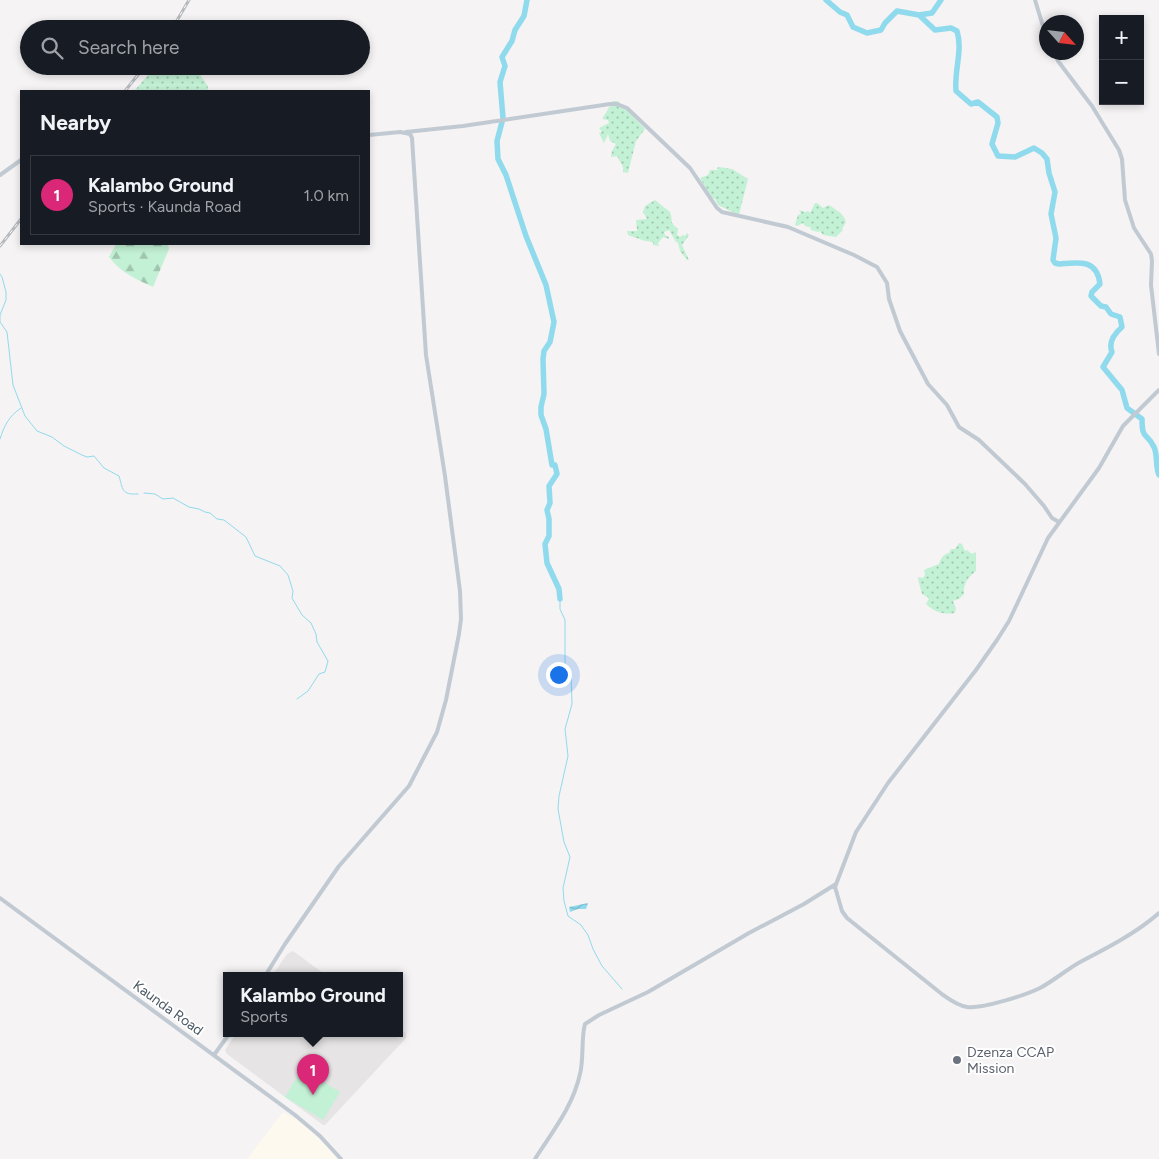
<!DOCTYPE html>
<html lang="en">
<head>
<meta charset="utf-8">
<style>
	:root { --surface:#171b24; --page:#20242c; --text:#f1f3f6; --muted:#9ea1a6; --line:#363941; --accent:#db2777 }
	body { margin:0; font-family:Figtree,sans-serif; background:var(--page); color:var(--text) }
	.controls { position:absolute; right:15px; top:15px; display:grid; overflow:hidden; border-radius:0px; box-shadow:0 2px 8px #0003 }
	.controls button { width:45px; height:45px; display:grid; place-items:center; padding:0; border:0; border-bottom:1px solid var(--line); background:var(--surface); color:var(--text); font:25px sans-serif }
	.compass { position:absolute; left:1039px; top:15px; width:45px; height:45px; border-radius:50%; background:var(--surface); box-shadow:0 2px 8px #0003; rotate:117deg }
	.you { position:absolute; left:558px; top:674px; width:18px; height:18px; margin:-12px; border:4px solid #fff; border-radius:50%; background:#1a73e8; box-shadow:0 0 0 8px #1a73e833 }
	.badge { display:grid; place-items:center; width:32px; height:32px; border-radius:50%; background:var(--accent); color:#fff; font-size:16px; font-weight:700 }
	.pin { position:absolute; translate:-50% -41px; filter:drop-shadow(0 1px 2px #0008) }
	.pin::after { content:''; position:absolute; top:26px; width:18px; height:15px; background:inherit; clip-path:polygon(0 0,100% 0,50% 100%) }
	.popup { position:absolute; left:223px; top:972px; width:180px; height:65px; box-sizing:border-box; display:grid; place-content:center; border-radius:0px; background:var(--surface); filter:drop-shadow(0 1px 4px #0005); font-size:16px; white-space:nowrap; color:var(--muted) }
	.popup b { font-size:19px; color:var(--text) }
	.popup::after { content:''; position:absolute; left:50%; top:100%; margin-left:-10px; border:10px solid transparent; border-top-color:var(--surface) }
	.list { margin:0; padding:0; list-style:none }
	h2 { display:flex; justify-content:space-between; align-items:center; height:65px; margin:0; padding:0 20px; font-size:21px }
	h2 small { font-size:16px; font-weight:400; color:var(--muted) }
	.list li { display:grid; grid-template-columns:32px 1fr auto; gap:15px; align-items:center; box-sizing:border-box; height:80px; margin:0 10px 10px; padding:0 10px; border:1px solid var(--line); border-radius:0px }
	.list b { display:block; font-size:19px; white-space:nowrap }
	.list p { margin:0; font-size:16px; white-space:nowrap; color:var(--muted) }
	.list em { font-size:16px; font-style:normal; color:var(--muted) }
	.icon { flex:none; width:28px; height:28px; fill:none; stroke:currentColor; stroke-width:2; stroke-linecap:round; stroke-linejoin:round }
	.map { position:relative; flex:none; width:1159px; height:1159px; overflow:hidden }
	.search { position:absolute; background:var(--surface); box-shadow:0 2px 8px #0003; left:20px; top:20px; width:350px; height:55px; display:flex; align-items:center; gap:12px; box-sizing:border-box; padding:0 18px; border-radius:28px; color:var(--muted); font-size:19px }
	.panel { position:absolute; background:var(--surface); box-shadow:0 2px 8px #0003; left:20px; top:90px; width:350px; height:155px; border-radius:0px }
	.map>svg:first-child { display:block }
	.commercial { fill:#fdf9ef }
	.education { fill:#e6e4e5 }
	.grass { fill:url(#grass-dots) }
	.forest { fill:url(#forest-firs) }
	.pitch { fill:#c3f1d5 }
	.water { fill:url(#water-waves) }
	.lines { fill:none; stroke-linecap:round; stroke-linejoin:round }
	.stream { stroke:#90daee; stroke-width:1 }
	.river { stroke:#90daee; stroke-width:5.5 }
	.minor { stroke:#c1cad2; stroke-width:4 }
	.rail-casing { stroke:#b5b8bd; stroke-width:3 }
	.rail { stroke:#fff; stroke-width:1; stroke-dasharray:4; stroke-linecap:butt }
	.worship-dot { fill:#6b7280; stroke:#fff; stroke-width:2 }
	.labels { text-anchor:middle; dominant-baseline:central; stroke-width:4; stroke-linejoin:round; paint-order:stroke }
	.street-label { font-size:14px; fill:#4a5661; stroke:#fff }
	.worship-label { font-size:14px; fill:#5b616d; stroke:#fff; text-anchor:start }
</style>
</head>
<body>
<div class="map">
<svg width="1159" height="1159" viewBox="0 0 1159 1159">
	<defs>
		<pattern id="grass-dots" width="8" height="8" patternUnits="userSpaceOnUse" patternTransform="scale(1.25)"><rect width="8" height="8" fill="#c3f1d5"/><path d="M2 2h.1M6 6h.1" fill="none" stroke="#a0c6b0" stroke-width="1.8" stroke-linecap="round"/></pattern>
		<pattern id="forest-firs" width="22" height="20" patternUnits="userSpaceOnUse" patternTransform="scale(1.25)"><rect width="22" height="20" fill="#c3f1d5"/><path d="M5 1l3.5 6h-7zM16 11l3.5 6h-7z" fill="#a0c6b0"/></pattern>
		<pattern id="water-waves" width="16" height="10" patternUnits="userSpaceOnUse" patternTransform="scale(1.25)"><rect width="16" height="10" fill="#90daee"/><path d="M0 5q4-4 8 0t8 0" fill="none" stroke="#78b4c4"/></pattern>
	</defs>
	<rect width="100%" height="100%" fill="#f5f3f3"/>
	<path class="commercial" d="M283,1112L303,1123L339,1159H247Z"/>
	<path class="education" d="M293,951L327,976H272L287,954Z
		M399,1028L406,1033V1038L325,1125H323L227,1054L225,1050L236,1034H399Z"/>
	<path class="grass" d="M156,66H194L208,86L207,91L135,90Z
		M613,101H618L645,129L636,141L628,173L623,172V167L617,156L611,157L612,151L616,144L610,141L608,134L604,143L599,133L602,132L599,128L609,123L608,120L602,119Z
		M719,167L732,169L748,179L739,215L718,205L715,199L711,197L700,178L708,175L710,170H718L717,168Z
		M655,200L670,212C674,224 668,220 678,229L677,235L680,237L683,235L685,236L687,233L689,235L682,245L689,260H687L680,251L678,243L676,242L669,230L664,232L665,235L669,237V239L663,237L658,243L659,246L653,245V242L645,241L628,235L627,231H637L636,220L647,219L643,212L645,206Z
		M815,203H817L823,208L829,205C837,211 843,212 846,222L842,229L843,230L836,237L823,235L820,231L818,232L811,230L810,227L805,226L803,223L797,226L795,225L798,215L801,214L799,210L805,212L808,211L810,213Z
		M959,543L962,544L965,551L967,550L972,554L976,552V571C968,578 963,583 964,594L959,599L953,601L956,608L955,613C944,615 934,612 926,604L929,598L922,594L918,579L919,577L923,578L925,575L924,570L939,564C941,559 943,554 949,553L951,549H955Z"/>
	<path class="forest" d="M116,244H168L169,249L153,287C136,279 121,273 109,257Z"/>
	<path class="pitch" d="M302,1069L340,1092L323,1120L285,1097Z"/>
	<path class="water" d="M588,903L586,909H578L570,912L569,907Z"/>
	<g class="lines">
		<path class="stream" d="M0,274L2,277L6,292V300L0,315V322L7,332L13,385L25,416L37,431L52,437L64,446L82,455L87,457L94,456L104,468L119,476C123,489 121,495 138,494
			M0,439C4,426 9,416 21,408
			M144,493L155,494L163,499L173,498L189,507L199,509L205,512L210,513L217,519L224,520L246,537L255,556L280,566L288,575L293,591L292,598L302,615L311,623L316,634L317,642L328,661L325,672L319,674L308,691L297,699
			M560,599V609L565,620V667L566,671L571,674L572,704L565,729L568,756L559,796L558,809L564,842L570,857L563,888L564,901L568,916L581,925L588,935L593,949L602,966L622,989"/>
		<path class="river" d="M826,0L840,12L847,15L853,27L867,33L881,30L885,23L897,11L919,15L935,30L951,28L957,31C963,50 954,71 956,91L971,104L978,102L997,117L998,123L992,144L998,156L1015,157L1034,148L1042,153L1047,159L1049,173L1055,192L1051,214L1056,238L1053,260L1055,263L1059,264C1079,262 1097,259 1100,284L1092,292L1091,296L1101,306L1106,307L1111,314L1120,317L1122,327C1114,334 1108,342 1112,352L1103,367L1122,390L1127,408L1142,419C1142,441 1147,432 1154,447C1158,456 1155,466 1159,475
			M919,15L932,13L941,0
			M503,118L500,82L505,66L502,57L512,41L515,30L524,16L527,0
			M502,122L497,141L498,159L506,175L526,236L546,285L554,322L550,342L544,351L543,359L544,394L541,407V415L546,429L552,465H555L557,474L549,486L550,503L547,510L549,519V536L545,544L547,563L559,589L560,599"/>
		<path class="minor" d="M1035,0L1046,36
			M1054,52L1058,61L1092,106L1119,150L1122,159L1125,200L1134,228L1151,254L1152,261L1151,285L1159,354
			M406,132L463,126L610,104H617L627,108L690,168L717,208L722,212L788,227L854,255L877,267L887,283L889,299L900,331L928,384L947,405L959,427L979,440L1025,484L1044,506L1052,518L1059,522
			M0,175L21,160
			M1159,390L1123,426L1099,468L1048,538L1009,621L997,640L976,670L888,783L856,832L835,887L842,911L847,918L943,995C950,1000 958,1006 967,1007C982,1009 1026,995 1040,988C1055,980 1067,969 1082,961C1109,947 1136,933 1159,913
			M0,898L295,1115L320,1136L341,1159
			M265,976L285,944L339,866L409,786L437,732L446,700L459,634L461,619L460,591L445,476L426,355L412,138L410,134L400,132L369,135
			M214,1055L229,1034
			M535,1159C553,1131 573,1106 580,1074C584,1058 581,1038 585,1024L599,1015L648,992L749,933L804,904L836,884"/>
		<defs>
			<path id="rail" d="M172,29L189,0
				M125,91L145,66
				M0,246L21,219"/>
		</defs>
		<use href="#rail" class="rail-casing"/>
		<use href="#rail" class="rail"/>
	</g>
	<circle class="worship-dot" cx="957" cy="1060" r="5"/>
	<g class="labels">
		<g class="street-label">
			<text transform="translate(168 1008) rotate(36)">Kaunda Road</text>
		</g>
		<g class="worship-label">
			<text x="967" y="1052">Dzenza CCAP<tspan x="967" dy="16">Mission</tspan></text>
		</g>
	</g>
</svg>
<div class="controls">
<button>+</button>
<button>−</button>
</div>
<svg class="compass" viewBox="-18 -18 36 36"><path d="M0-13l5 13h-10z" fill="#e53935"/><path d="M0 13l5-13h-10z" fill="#9ea1a6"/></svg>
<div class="you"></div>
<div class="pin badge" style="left:313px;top:1095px">1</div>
<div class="popup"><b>Kalambo Ground</b>Sports</div>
<div class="search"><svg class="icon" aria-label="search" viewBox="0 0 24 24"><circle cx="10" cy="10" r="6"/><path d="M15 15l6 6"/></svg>Search here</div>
<section class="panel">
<h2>Nearby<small></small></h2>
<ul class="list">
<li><span class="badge">1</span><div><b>Kalambo Ground</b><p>Sports · Kaunda Road</p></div><em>1.0 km</em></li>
</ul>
</section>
</div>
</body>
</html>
